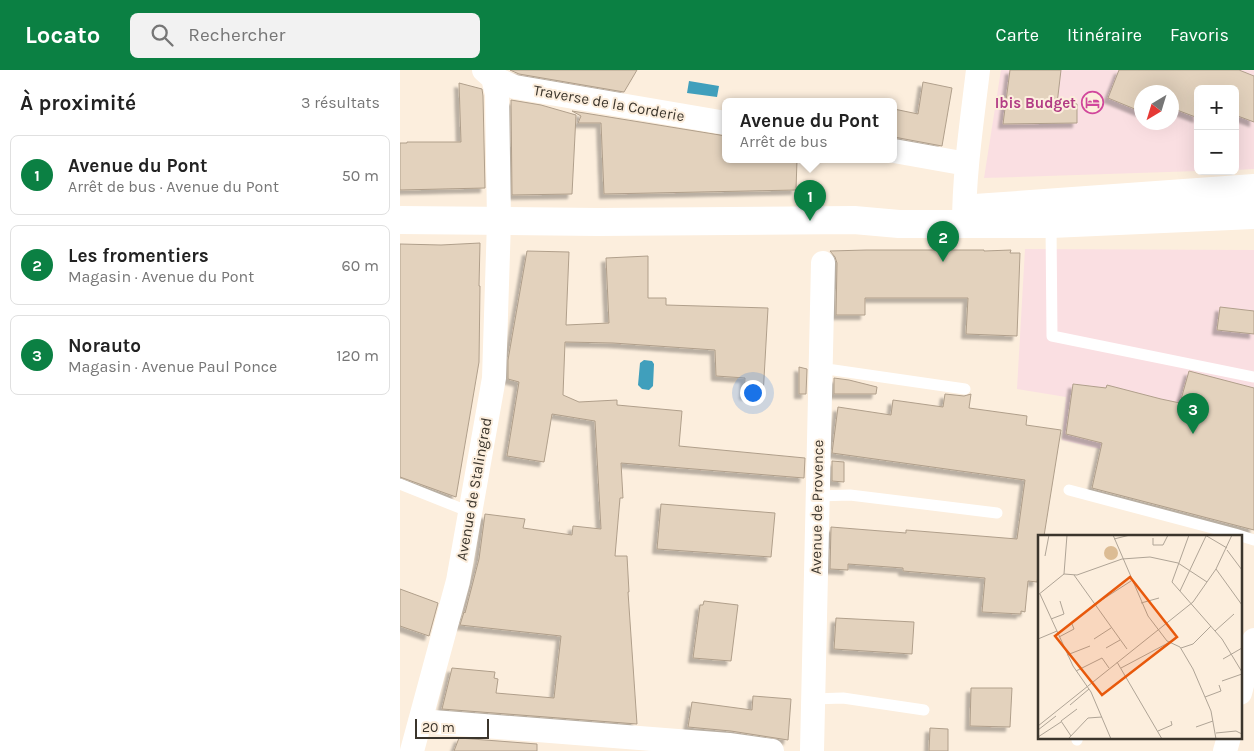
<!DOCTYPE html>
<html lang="fr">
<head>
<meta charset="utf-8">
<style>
	:root { --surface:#fff; --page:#f2f2f2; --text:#222; --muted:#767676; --line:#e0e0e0; --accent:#0b8043 }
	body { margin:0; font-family:Karla,sans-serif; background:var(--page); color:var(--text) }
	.controls { position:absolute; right:15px; top:15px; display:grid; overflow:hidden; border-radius:8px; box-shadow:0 5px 20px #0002 }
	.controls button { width:45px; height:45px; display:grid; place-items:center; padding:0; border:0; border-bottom:1px solid var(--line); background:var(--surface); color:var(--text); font:25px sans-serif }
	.compass { position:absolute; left:734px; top:15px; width:45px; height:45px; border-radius:50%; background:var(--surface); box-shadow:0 5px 20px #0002; rotate:218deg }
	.scale { position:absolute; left:15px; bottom:12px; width:74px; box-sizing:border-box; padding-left:5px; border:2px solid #3b352c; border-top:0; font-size:14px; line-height:18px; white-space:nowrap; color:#3b352c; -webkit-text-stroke:4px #fceedd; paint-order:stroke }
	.you { position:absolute; left:352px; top:322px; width:18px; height:18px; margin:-12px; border:4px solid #fff; border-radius:50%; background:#1a73e8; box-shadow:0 0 0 8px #1a73e833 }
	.badge { display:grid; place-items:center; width:32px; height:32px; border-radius:50%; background:var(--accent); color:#fff; font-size:16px; font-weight:700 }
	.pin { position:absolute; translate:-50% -41px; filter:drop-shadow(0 1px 2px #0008) }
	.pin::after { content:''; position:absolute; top:26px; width:18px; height:15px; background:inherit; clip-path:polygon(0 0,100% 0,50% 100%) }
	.popup { position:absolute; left:322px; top:28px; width:175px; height:65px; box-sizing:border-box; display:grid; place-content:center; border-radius:8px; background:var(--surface); filter:drop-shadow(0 1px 4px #0005); font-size:16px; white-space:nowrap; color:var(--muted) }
	.popup b { font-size:19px; color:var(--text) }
	.popup::after { content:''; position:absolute; left:50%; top:100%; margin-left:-10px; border:10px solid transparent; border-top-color:var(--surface) }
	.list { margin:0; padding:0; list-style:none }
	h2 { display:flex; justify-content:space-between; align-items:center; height:65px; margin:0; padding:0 20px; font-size:21px }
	h2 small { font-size:16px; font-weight:400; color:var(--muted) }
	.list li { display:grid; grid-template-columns:32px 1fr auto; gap:15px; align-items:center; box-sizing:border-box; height:80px; margin:0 10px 10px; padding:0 10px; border:1px solid var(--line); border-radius:8px }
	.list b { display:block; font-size:19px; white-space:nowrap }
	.list p { margin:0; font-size:16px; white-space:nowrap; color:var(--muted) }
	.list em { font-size:16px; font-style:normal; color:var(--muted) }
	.icon { flex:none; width:28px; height:28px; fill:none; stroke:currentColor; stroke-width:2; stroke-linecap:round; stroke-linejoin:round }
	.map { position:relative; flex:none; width:854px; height:681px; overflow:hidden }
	header { display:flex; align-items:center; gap:30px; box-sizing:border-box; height:70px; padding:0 25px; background:var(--accent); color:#fff }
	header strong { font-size:24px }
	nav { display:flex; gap:28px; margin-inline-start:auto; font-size:18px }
	.search { width:350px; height:45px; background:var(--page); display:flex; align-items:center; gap:12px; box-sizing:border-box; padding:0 18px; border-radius:8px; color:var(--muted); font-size:19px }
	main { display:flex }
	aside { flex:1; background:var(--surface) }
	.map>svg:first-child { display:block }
	.commercial { fill:#fadfe2; fill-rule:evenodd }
	.water { fill:#409fbc }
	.building { fill:#e3d2bd; stroke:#b09f8b; filter:url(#shadow) }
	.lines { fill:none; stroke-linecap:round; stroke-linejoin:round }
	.lane { stroke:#fff; stroke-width:11 }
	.street { stroke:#fff; stroke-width:24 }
	.secondary { stroke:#fff; stroke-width:28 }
	.labels { text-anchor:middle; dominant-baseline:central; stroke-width:4; stroke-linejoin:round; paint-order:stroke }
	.street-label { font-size:15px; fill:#3b352c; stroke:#fceedd }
	.hotel-label { font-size:15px; font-weight:bold; fill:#b23c85; stroke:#fceedd; text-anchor:end }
	.inset-road { fill:none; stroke:#afa496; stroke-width:1 }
	.view { fill:#e8590c; fill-opacity:0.15; stroke:#e8590c; stroke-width:2.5 }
	.inset-edge { fill:none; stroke:#3b352c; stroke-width:2.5 }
</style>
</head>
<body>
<header>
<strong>Locato</strong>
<div class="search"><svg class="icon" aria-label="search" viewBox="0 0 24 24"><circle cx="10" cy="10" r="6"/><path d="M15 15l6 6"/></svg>Rechercher</div>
<nav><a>Carte</a><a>Itinéraire</a><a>Favoris</a></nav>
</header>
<main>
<aside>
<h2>À proximité<small>3 résultats</small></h2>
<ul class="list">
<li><span class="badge">1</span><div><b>Avenue du Pont</b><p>Arrêt de bus · Avenue du Pont</p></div><em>50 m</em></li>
<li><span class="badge">2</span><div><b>Les fromentiers</b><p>Magasin · Avenue du Pont</p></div><em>60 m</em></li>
<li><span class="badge">3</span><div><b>Norauto</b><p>Magasin · Avenue Paul Ponce</p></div><em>120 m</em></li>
</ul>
</aside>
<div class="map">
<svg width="854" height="681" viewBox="0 0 854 681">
	<defs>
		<filter id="shadow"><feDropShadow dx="-4.5" dy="4.5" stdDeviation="1" flood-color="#0004"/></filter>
	</defs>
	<rect width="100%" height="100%" fill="#fceedd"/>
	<path class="commercial" d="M601,0H854V99L835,100V19H798V101L584,108ZM742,22H772V52H742Z
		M625,179L854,180V415L662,370L666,327L617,319Z"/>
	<path class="water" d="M289,11L319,16L317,27L287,23Z
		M244,290L252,291L254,294L253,316L249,320L242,319L238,315L240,293Z"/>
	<path class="building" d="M110,0H237L224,22L119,4Z
		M610,0H661L657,34H677V53L603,54Z
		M719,0H839L854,6V52L835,45V19H798V48L777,40L775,47L772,45V22H742V42L708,28Z
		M523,12L552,18L542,76L494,67V39L518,44Z
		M59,13L82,19L83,26L85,118L0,120V73H7V72H61Z
		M111,30L141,35L176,45L172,124L112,125Z
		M172,41L326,66V90H397L396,120L204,124L201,53H178L181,46Z
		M80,173L79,216H80L79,292L56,427L0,407V174L41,175Z
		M466,180H584V181L611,180L610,183H620L617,266L566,264L568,228H465V245H436L437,193L435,187L430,181Z
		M127,181L169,182L166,255L209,253L206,188L248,186V228H266V235L368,238L363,326L344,325L345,308L316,306L315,280L213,273L165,272L163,325L179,332L217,330V335L282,341L279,376L405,388L404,408L221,393L223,428H220L215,486H227L229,522H228L237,654L42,639L52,598L95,602L94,608L98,609L96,623L154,628L161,566L60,555L64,542L65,543L79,489L85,444L125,449L123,458L172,465L173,456L201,459L195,351L152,344L144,392L107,386L119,312L108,309V290Z
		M820,237L854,241V264L817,260Z
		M399,297L407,299L406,324H399Z
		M789,301L854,318V460L692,418L702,373L666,364L673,314L706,318L707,315L761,329L780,333Z
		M434,308L449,310L477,317L476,324H434Z
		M545,324L564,326L571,324L569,338L627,346L626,355L661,360L644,466H639V500L637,512L628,511L625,542L621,541V544L582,542L585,508L503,501V498L448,494V500L430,499L431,457L506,463V460L617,469L625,410L432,383L438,337L491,345L493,330L543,337Z
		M432,391L444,392V412L432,411Z
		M261,434L375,443L371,487L257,479Z
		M0,519L38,533L29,566L0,556Z
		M304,531L338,535L331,591L293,588L300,535H303Z
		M436,548L514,552L512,584L434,579Z
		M571,618H612L610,657L570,656Z
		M353,626L391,629L388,670L331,661L288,657L292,632L352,640Z
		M530,658L548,659V681H529Z
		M59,668L137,674V681H54Z"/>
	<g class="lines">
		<path class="lane" d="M651,154L652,266L854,307
			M420,298L565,319
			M0,414L70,442
			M669,420L835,464L854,470
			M417,426L450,425L597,443
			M413,629L443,628L524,640
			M677,670L678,667"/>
		<path class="street" d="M93,8L115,17L326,53
			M494,81L567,94
			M564,155C564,103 572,51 578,0
			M840,623L854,570
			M20,651L329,675L372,681
			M12,681L58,511L94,308L99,151L97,24L93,8L84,0
			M412,681L423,193
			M825,681L829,667"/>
		<path class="secondary" d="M575,138L854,118
			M0,150L198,152L454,150L499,154H651L854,145"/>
	</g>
	<defs>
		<symbol id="hotel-ring" viewBox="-11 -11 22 22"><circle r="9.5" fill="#fceedd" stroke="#d1479c" stroke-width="1.5"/><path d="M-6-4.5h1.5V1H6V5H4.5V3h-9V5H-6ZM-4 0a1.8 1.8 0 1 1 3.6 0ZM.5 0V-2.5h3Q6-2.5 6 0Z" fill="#d1479c"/></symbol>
	</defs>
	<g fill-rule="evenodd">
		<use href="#hotel-ring" x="680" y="20" width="25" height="25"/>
	</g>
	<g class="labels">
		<g class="street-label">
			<text transform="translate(209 33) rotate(10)">Traverse de la Corderie</text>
			<text transform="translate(74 419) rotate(-80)">Avenue de Stalingrad</text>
			<text transform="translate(417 437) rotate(-89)">Avenue de Provence</text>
		</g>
		<g class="hotel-label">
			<text x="676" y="33">Ibis Budget</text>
		</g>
	</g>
	<g transform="translate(638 465)">
		<rect width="204" height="204" fill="#fceedd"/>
		<path d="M66 18a7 7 0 1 1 14 0a7 7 0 1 1-14 0Z" fill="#dcbc94"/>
		<path class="inset-road" d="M75,0L110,81L129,106L142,112L155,134L173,176L178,204M151,0L134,47L184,104L204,137M167,0L189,13M115,3V10H125L130,0M76,4L92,0M189,15L204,35M7,21L11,0M178,34L204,70M26,39L39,40L84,24L112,22L140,28L169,47M26,39L29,0M36,40L89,114M142,56L168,1M2,59L35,131L53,157L73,204M0,60L26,39M103,68L121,63M56,70L93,46M13,84L26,79L22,66M177,96L196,79M21,102L36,94L34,89M0,104L19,96M56,104L73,93M68,113L82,105M143,113L155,109L173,91M29,120L52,111M185,124L204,113M79,127L124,204M83,133L130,108M38,136L64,123L71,133M184,146L204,139M167,162L183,156L181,150M32,170L51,154M0,191L155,67L178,34L194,0M158,192L175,186M0,195L18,181M120,196L134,190L133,186M178,198L198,196L204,199M33,201L23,186L39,174M0,202L23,187M30,204L50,183L64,182"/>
		<path class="view" d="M92,42L139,102L64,160L17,101Z"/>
		<rect width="204" height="204" class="inset-edge"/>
	</g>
</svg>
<div class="controls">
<button>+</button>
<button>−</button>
</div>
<svg class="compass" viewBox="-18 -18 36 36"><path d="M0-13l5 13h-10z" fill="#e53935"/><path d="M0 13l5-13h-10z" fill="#767676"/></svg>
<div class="scale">20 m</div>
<div class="you"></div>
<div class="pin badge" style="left:410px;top:151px">1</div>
<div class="popup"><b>Avenue du Pont</b>Arrêt de bus</div>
<div class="pin badge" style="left:543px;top:192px">2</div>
<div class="pin badge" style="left:793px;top:364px">3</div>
</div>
</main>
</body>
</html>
